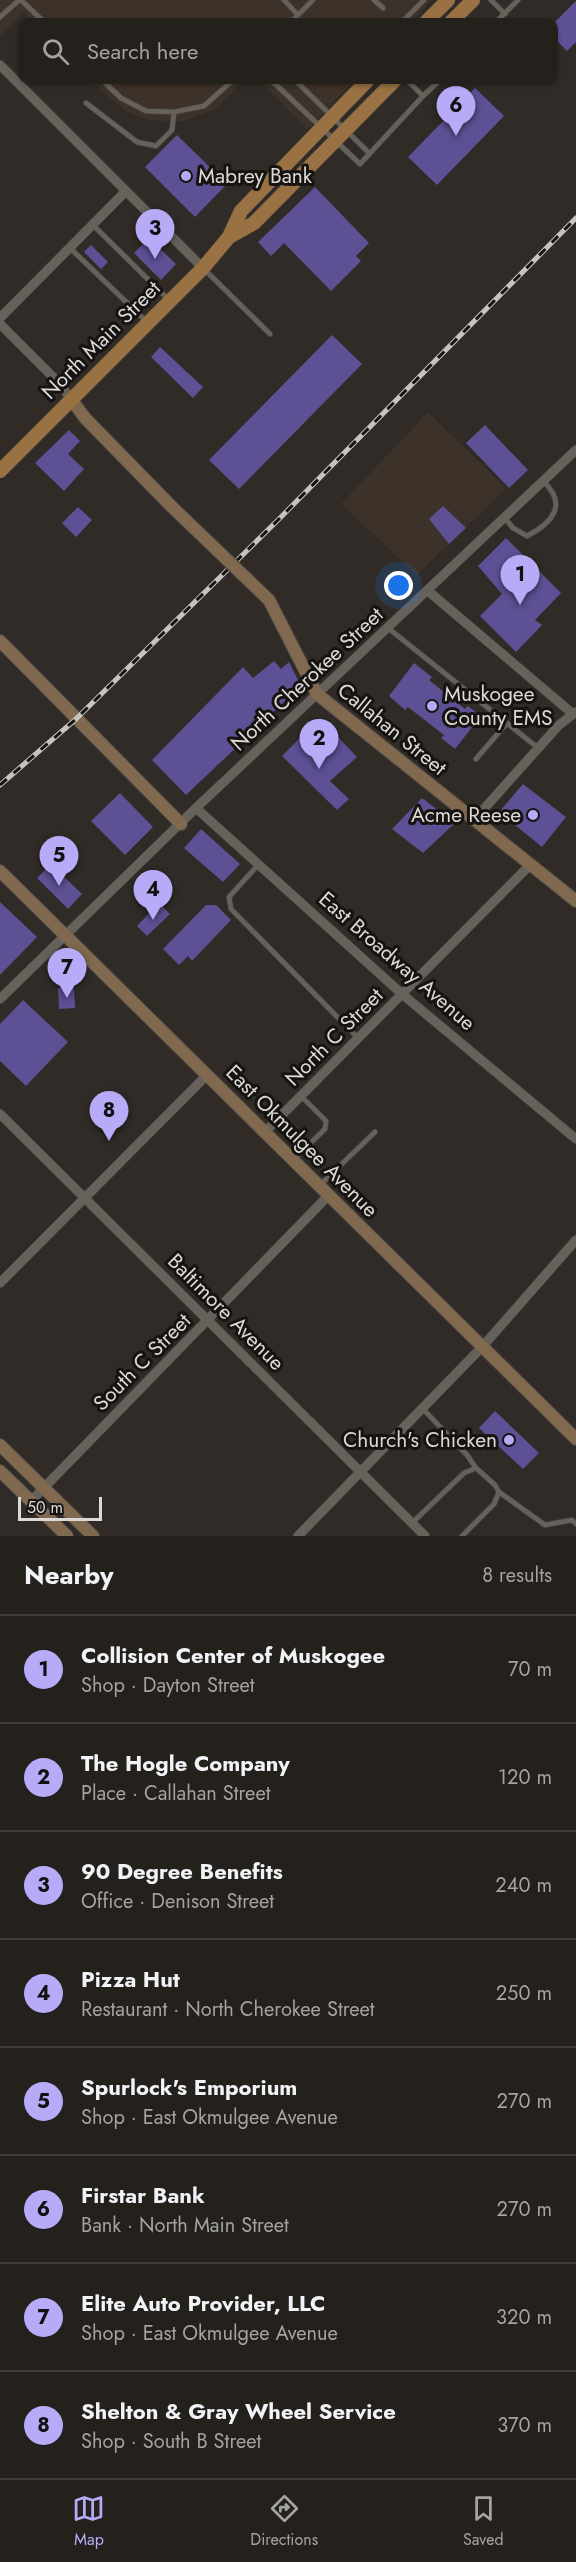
<!DOCTYPE html>
<html lang="en">
<head>
<meta charset="utf-8">
<style>
	:root { --surface:#24201c; --page:#2c2825; --text:#f1f3f6; --muted:#a3a3a3; --line:#413e3b; --accent:#b7abf8 }
	body { margin:0; font-family:Jost,sans-serif; background:var(--page); color:var(--text) }
	.scale { position:absolute; left:18px; bottom:15px; width:84px; box-sizing:border-box; padding-left:6px; border:3px solid #ddd9d6; border-top:0; font-size:16px; line-height:21px; white-space:nowrap; color:#ddd9d6; -webkit-text-stroke:4px #161411; paint-order:stroke }
	.you { position:absolute; left:399px; top:586px; width:21px; height:21px; margin:-15px; border:4px solid #fff; border-radius:50%; background:#1a73e8; box-shadow:0 0 0 9px #1a73e833 }
	.badge { display:grid; place-items:center; width:39px; height:39px; border-radius:50%; background:var(--accent); color:#111; font-size:20px; font-weight:700 }
	.pin { position:absolute; translate:-50% -50px; filter:drop-shadow(0 2px 3px #0008) }
	.pin::after { content:''; position:absolute; top:32px; width:21px; height:18px; background:inherit; clip-path:polygon(0 0,100% 0,50% 100%) }
	.list { margin:0; padding:0; list-style:none }
	h2 { display:flex; justify-content:space-between; align-items:center; height:78px; margin:0; padding:0 24px; font-size:26px }
	h2 small { font-size:20px; font-weight:400; color:var(--muted) }
	.list li { display:grid; grid-template-columns:39px 1fr auto; gap:18px; align-items:center; box-sizing:border-box; height:108px; padding:0 24px; border-top:2px solid var(--line) }
	.list b { display:block; font-size:22px; white-space:nowrap }
	.list p { margin:0; font-size:20px; white-space:nowrap; color:var(--muted) }
	.list em { font-size:20px; font-style:normal; color:var(--muted) }
	.icon { flex:none; width:33px; height:33px; fill:none; stroke:currentColor; stroke-width:2; stroke-linecap:round; stroke-linejoin:round }
	.map { position:relative; flex:none; width:576px; height:1536px; overflow:hidden }
	.search { position:absolute; background:var(--surface); box-shadow:0 2px 4px #0004; left:18px; right:18px; top:18px; height:66px; display:flex; align-items:center; gap:15px; box-sizing:border-box; padding:0 21px; border-radius:12px; color:var(--muted); font-size:22px }
	.sheet { height:942px; background:var(--surface) }
	nav { display:flex; justify-content:space-around; align-items:center; box-sizing:border-box; height:84px; border-top:2px solid var(--line); background:var(--surface); font-size:16px; color:var(--muted) }
	nav a { display:grid; justify-items:center; gap:3px }
	nav .on { color:var(--accent) }
	.map>svg:first-child { display:block }
	.built { fill:#3d3229 }
	.building { fill:#5d5094 }
	.lines { fill:none; stroke-linecap:round; stroke-linejoin:round }
	.lane-casing { stroke:#4b4643; stroke-width:6 }
	.street-casing { stroke:#4b4643; stroke-width:10 }
	.secondary-casing { stroke:#4b4643; stroke-width:14 }
	.primary-casing { stroke:#4b4643; stroke-width:15 }
	.lane { stroke:#67615b; stroke-width:4.5 }
	.street { stroke:#67615b; stroke-width:9 }
	.secondary { stroke:#80694f; stroke-width:12 }
	.primary { stroke:#997142; stroke-width:14 }
	.rail-casing { stroke:#c7c3c0; stroke-width:5 }
	.rail { stroke:#161411; stroke-width:3; stroke-dasharray:9; stroke-linecap:butt }
	.secondary-bridge-casing { stroke:#4b4643; stroke-width:14; stroke-linecap:butt }
	.secondary-bridge { stroke:#80694f; stroke-width:12 }
	.poi-dot { fill:#b7abf8; stroke:#161411; stroke-width:2 }
	.labels { text-anchor:middle; dominant-baseline:central; stroke-width:6; stroke-linejoin:round; paint-order:stroke }
	.poi-label { font-size:21px; fill:#ddd9d6; stroke:#161411; text-anchor:start }
	.street-label { font-size:21px; fill:#ddd9d6; stroke:#161411 }
</style>
</head>
<body>
<div class="map">
<svg width="576" height="1536" viewBox="0 0 576 1536">
	<rect width="100%" height="100%" fill="#302b26"/>
	<path class="built" d="M0,0H432L411,22H33L23,12L0,37Z
		M89,80H245L215,109L184,121H167L149,120L126,111Z
		M259,80H355L307,130Z
		M428,412L506,488L417,575L341,504Z"/>
	<path class="building" d="M576,1V42L567,51L554,38V23Z
		M475,88L504,116L437,185L408,157Z
		M177,135L227,184L195,217L145,167Z
		M315,187L369,243L356,256L361,261L331,291L284,243L271,256L258,242Z
		M149,238L176,264L161,280L134,253Z
		M91,245L108,262L101,269L84,252Z
		M332,335L362,364L239,489L209,460Z
		M160,347L203,387L193,398L151,357Z
		M485,425L528,470L509,488L466,443Z
		M69,430L80,441L68,454L84,469L64,491L35,463Z
		M443,506L466,528L449,544L429,519Z
		M78,507L92,520L76,537L62,523Z
		M506,538L561,593L535,620L542,625L516,652L480,616L502,594L478,566Z
		M274,661L281,669L289,662L301,686L186,795L152,760L243,667L253,678Z
		M414,663L432,677L429,680L465,709L468,706L481,716L455,749L441,738L444,735L408,707L405,710L389,696Z
		M320,718L357,757L330,781L349,799L337,810L282,756Z
		M523,784L566,817L542,847L499,812Z
		M120,793L153,827L125,855L91,821Z
		M422,798L455,823L423,853L392,829Z
		M201,829L240,864L223,882L184,848Z
		M51,864L82,894L68,909L37,878Z
		M0,902L37,937L0,975Z
		M159,903L170,914L147,936L137,926Z
		M206,905H216L231,920L192,961L188,956L179,965L163,949Z
		M74,987L75,1008L59,1009L58,988Z
		M23,1000L68,1042L26,1086L0,1061V1024Z
		M495,1411L539,1453L523,1469L479,1428Z"/>
	<g class="lines">
		<defs>
			<path id="lane" d="M21,0L44,22
				M284,0L298,15
				M374,0L383,8
				M491,0L505,14
				M0,17L19,0
				M291,22L313,0
				M402,22L424,0
				M496,22L518,0
				M102,80L121,98L146,111L174,112L204,106L233,80
				M271,80L360,164L423,96
				M295,80L369,153
				M338,80H344
				M407,80L423,96L440,80
				M86,103L137,142L156,146L172,130L174,112
				M93,225L168,299
				M70,248L146,321
				M205,270L270,334
				M504,517L513,528L527,536C552,523 568,505 544,482
				M388,628L538,748
				M476,759L507,723
				M258,865L229,897L231,909L358,1038
				M295,1158L325,1129L326,1121L302,1097
				M321,1184L375,1132
				M422,1408L467,1455L476,1468
				M499,1492L545,1525L572,1520L576,1524
				M412,1523L464,1473L476,1468L495,1485L499,1492L494,1504L462,1536"/>
			<path id="street" d="M0,65L203,268
				M0,318L126,191
				M0,324L59,383L71,399
				M427,590L573,714
				M196,808L402,994L576,1139
				M474,820L559,725L576,712
				M0,999L196,808L576,450
				M0,1114L425,1536
				M265,1132L530,865
				M0,1283L207,1075
				M31,1501L328,1196
				M298,1536L483,1346L576,1240"/>
			<path id="secondary" d="M71,399L85,418L172,507
				M269,600L317,694L576,901
				M0,641L181,824
				M0,871L576,1439
				M0,1445L93,1536
				M0,1471L67,1536"/>
			<path id="primary" d="M426,22L448,0
				M451,22L473,0
				M229,237L254,223L395,80
				M0,471L203,268L229,237L241,211L368,80"/>
		</defs>
		<use href="#lane" class="lane-casing"/>
		<use href="#street" class="street-casing"/>
		<use href="#secondary" class="secondary-casing"/>
		<use href="#primary" class="primary-casing"/>
		<use href="#lane" class="lane"/>
		<use href="#street" class="street"/>
		<use href="#secondary" class="secondary"/>
		<use href="#primary" class="primary"/>
		<defs>
			<path id="rail" d="M0,785L76,719L279,519L576,218"/>
		</defs>
		<use href="#rail" class="rail-casing"/>
		<use href="#rail" class="rail"/>
		<defs>
			<path id="secondary-bridge" d="M172,507L269,600"/>
		</defs>
		<use href="#secondary-bridge" class="secondary-bridge-casing"/>
		<use href="#secondary-bridge" class="secondary-bridge"/>
	</g>
	<g class="poi-dot">
		<circle cx="186" cy="176" r="6"/>
		<circle cx="432" cy="706" r="6"/>
		<circle cx="533" cy="815" r="6"/>
		<circle cx="509" cy="1440" r="6"/>
	</g>
	<g class="labels">
		<g class="poi-label">
			<text x="198" y="176">Mabrey Bank</text>
			<text x="444" y="694">Muskogee<tspan x="444" dy="24">County EMS</tspan></text>
			<text x="521" y="815" text-anchor="end">Acme Reese</text>
			<text x="497" y="1440" text-anchor="end">Church's Chicken</text>
		</g>
		<g class="street-label">
			<text transform="translate(101 340) rotate(-45)">North Main Street</text>
			<text transform="translate(307 679) rotate(-43)">North Cherokee Street</text>
			<text transform="translate(392 729) rotate(39)">Callahan Street</text>
			<text transform="translate(397 961) rotate(41)">East Broadway Avenue</text>
			<text transform="translate(334 1037) rotate(-45)">North C Street</text>
			<text transform="translate(302 1141) rotate(45)">East Okmulgee Avenue</text>
			<text transform="translate(226 1312) rotate(45)">Baltimore Avenue</text>
			<text transform="translate(142 1362) rotate(-45)">South C Street</text>
		</g>
	</g>
</svg>
<div class="scale">50 m</div>
<div class="you"></div>
<div class="pin badge" style="left:520px;top:605px">1</div>
<div class="pin badge" style="left:319px;top:769px">2</div>
<div class="pin badge" style="left:155px;top:259px">3</div>
<div class="pin badge" style="left:153px;top:920px">4</div>
<div class="pin badge" style="left:59px;top:886px">5</div>
<div class="pin badge" style="left:456px;top:136px">6</div>
<div class="pin badge" style="left:67px;top:998px">7</div>
<div class="pin badge" style="left:109px;top:1141px">8</div>
<div class="search"><svg class="icon" aria-label="search" viewBox="0 0 24 24"><circle cx="10" cy="10" r="6"/><path d="M15 15l6 6"/></svg>Search here</div>
</div>
<section class="sheet">
<h2>Nearby<small>8 results</small></h2>
<ul class="list">
<li><span class="badge">1</span><div><b>Collision Center of Muskogee</b><p>Shop · Dayton Street</p></div><em>70 m</em></li>
<li><span class="badge">2</span><div><b>The Hogle Company</b><p>Place · Callahan Street</p></div><em>120 m</em></li>
<li><span class="badge">3</span><div><b>90 Degree Benefits</b><p>Office · Denison Street</p></div><em>240 m</em></li>
<li><span class="badge">4</span><div><b>Pizza Hut</b><p>Restaurant · North Cherokee Street</p></div><em>250 m</em></li>
<li><span class="badge">5</span><div><b>Spurlock's Emporium</b><p>Shop · East Okmulgee Avenue</p></div><em>270 m</em></li>
<li><span class="badge">6</span><div><b>Firstar Bank</b><p>Bank · North Main Street</p></div><em>270 m</em></li>
<li><span class="badge">7</span><div><b>Elite Auto Provider, LLC</b><p>Shop · East Okmulgee Avenue</p></div><em>320 m</em></li>
<li><span class="badge">8</span><div><b>Shelton &amp; Gray Wheel Service</b><p>Shop · South B Street</p></div><em>370 m</em></li>
</ul>
</section>
<nav>
<a class="on"><svg class="icon" aria-label="map" viewBox="0 0 24 24"><path d="M3 6l6-2 6 2 6-2v14l-6 2-6-2-6 2zM9 4v14M15 6v14"/></svg>Map</a>
<a><svg class="icon" aria-label="directions" viewBox="0 0 24 24"><path d="M12 3l9 9-9 9-9-9zM9 14v-3h6M13 9l2 2-2 2"/></svg>Directions</a>
<a><svg class="icon" aria-label="saved" viewBox="0 0 24 24"><path d="M7 4h10v16l-5-4-5 4z"/></svg>Saved</a>
</nav>
</body>
</html>
